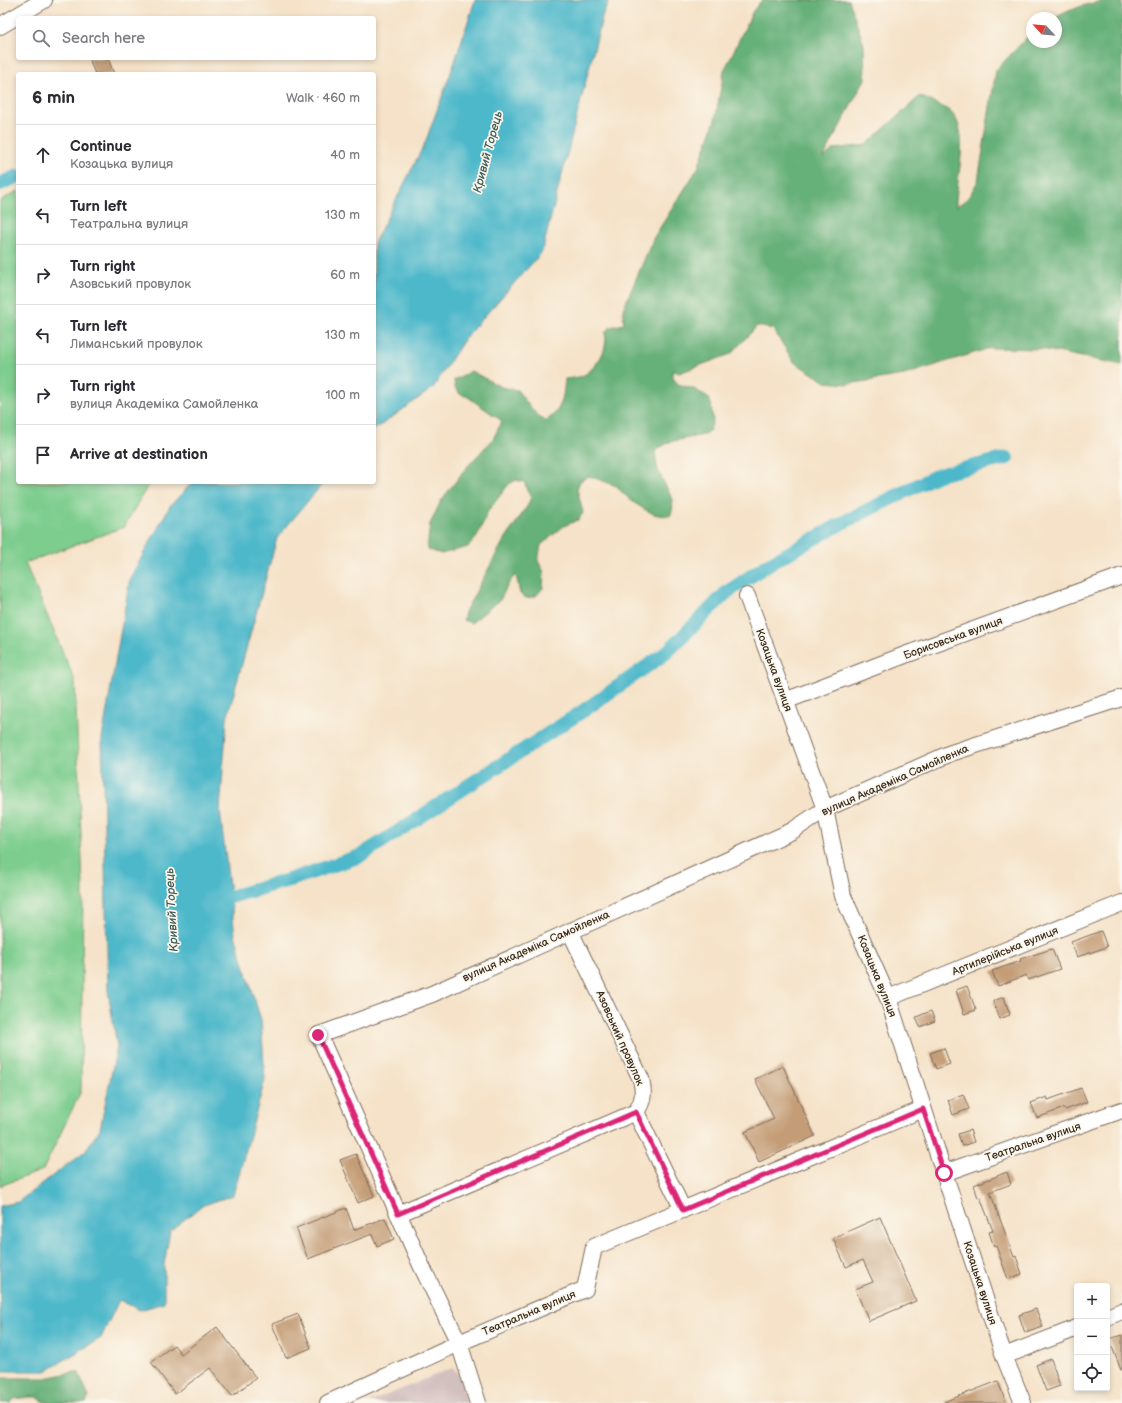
<!DOCTYPE html>
<html lang="en">
<head>
<meta charset="utf-8">
<style>
	:root { --surface:#fff; --page:#f7f7f7; --text:#2b2b33; --muted:#7c7c81; --line:#e1e1e2 }
	body { margin:0; font-family:"Balsamiq Sans",sans-serif; background:var(--page); color:var(--text) }
	.controls { position:absolute; right:12px; bottom:12px; display:grid; overflow:hidden; border-radius:4px; box-shadow:0 2px 6px #0003 }
	.controls button { width:36px; height:36px; display:grid; place-items:center; padding:0; border:0; border-bottom:1px solid var(--line); background:var(--surface); color:var(--text); font:20px sans-serif }
	.compass { position:absolute; left:1026px; top:12px; width:36px; height:36px; border-radius:50%; background:var(--surface); box-shadow:0 2px 6px #0003; rotate:296deg }
	.stop { position:absolute; width:12px; height:12px; margin:-9px; border:3px solid #db2777; border-radius:50%; background:#fff }
	.stop.end { background:#db2777; border-color:#fff; box-shadow:0 1px 4px #0008 }
	.list { margin:0; padding:0; list-style:none }
	h2 { display:flex; justify-content:space-between; align-items:center; height:52px; margin:0; padding:0 16px; font-size:17px }
	h2 small { font-size:13px; font-weight:400; color:var(--muted) }
	.list li { display:grid; grid-template-columns:26px 1fr auto; gap:12px; align-items:center; box-sizing:border-box; height:60px; padding:0 16px; border-top:1px solid var(--line) }
	.list b { display:block; font-size:15px; white-space:nowrap }
	.list p { margin:0; font-size:13px; white-space:nowrap; color:var(--muted) }
	.list em { font-size:13px; font-style:normal; color:var(--muted) }
	.icon { flex:none; width:22px; height:22px; fill:none; stroke:currentColor; stroke-width:2; stroke-linecap:round; stroke-linejoin:round }
	.map { position:relative; flex:none; width:1122px; height:1403px; overflow:hidden }
	.search { position:absolute; background:var(--surface); box-shadow:0 2px 6px #0003; left:16px; top:16px; width:360px; height:44px; display:flex; align-items:center; gap:10px; box-sizing:border-box; padding:0 14px; border-radius:4px; color:var(--muted); font-size:15px }
	.panel { position:absolute; background:var(--surface); box-shadow:0 2px 6px #0003; left:16px; top:72px; width:360px; height:412px; border-radius:4px }
	.map>svg:first-child { display:block }
	.industrial { fill:#d2bfbf }
	.green { fill:#7dcd8e; stroke:#5c7c56 }
	.forest { fill:#66b079; stroke:#506d4c }
	.water { fill:#4db8ca; stroke:#447174 }
	.lines { fill:none; stroke-linecap:round; stroke-linejoin:round }
	.canal { stroke:#4db8ca; stroke-width:14 }
	.building { fill:#c49d77 }
	.minor-casing { stroke:#7c6a5a; stroke-width:18 }
	.minor { stroke:#fff; stroke-width:16 }
	.route { stroke:#db2777; stroke-width:5 }
	.labels { text-anchor:middle; dominant-baseline:central; stroke-width:3.5; stroke-linejoin:round; paint-order:stroke }
	.street-label { font-size:11px; fill:#3b2a1e; stroke:#fbf7ec }
	.water-label { font-size:12px; font-style:italic; fill:#415c5a; stroke:#fbf7ec }
</style>
</head>
<body>
<div class="map">
<svg width="1122" height="1403" viewBox="0 0 1122 1403">
	<rect width="100%" height="100%" fill="#fbf7ec"/>
	<filter id="ink" filterUnits="userSpaceOnUse"><feTurbulence type="fractalNoise" baseFrequency=".025" numOctaves="2"/><feDisplacementMap in="SourceGraphic" scale="8" xChannelSelector="R" yChannelSelector="G"/><feConvolveMatrix kernelMatrix="1 2 1 2 8 2 1 2 1" color-interpolation-filters="sRGB"/></filter>
	<filter id="wash" filterUnits="userSpaceOnUse"><feTurbulence type="fractalNoise" baseFrequency=".012" numOctaves="4" result="noise"/><feDisplacementMap in="SourceGraphic" scale="16" xChannelSelector="R" yChannelSelector="G"/><feGaussianBlur stdDeviation="0.9" result="paint"/><feColorMatrix in="noise" values="0 0 0 0 0 0 0 0 0 0 0 0 0 0 0 0 0 1.4 0 .05"/><feComposite in="paint" operator="in"/></filter>
	<g filter="url(#wash)">
		<rect width="100%" height="100%" fill="#f5e2c8"/>
		<path class="industrial" d="M452,1368L459,1374L467,1403H368Z"/>
		<path class="green" d="M18,191V482H150L124,527L25,563L75,681L83,886L81,1091L43,1170L0,1186V201Z"/>
		<path class="forest" d="M762,0H849L864,45L865,79L823,158L834,149L866,145L920,96C929,101 939,104 948,110C973,127 955,181 956,207L968,198L978,181L996,70L1032,32V42H1056V18H1055C1076,6 1097,0 1122,0V365L1042,349L990,348L904,375L848,384L826,382L794,362L773,329L757,326L731,354L679,373L672,370L673,378L678,384L694,389L708,397L711,404L713,421L710,430L703,435L669,442L655,451C656,457 656,464 658,470C663,485 679,500 670,516C665,515 659,516 654,514C642,509 624,497 617,486L589,476L580,481L577,489L583,513L578,520L564,526L541,545L538,561L544,572L543,588L536,596L526,598L520,594L516,575L510,581L500,600L471,623L463,620L465,612L503,542L528,505L531,497L524,482L516,480L509,484L488,511L477,537L468,547L441,554L427,549L430,524L441,501L465,469L493,439L502,421L468,397L460,394L455,388L454,380L471,371L501,387L517,390L539,418L547,420C563,409 563,397 565,379C571,378 579,378 584,375C597,367 609,349 605,333L610,327L624,324L623,309L654,237L698,168L715,120L724,71L753,11Z
			M75,1372L79,1373L89,1397L86,1403H46L37,1397H30L14,1399L11,1403H0V1378H45Z"/>
		<path class="water" d="M475,0H609L603,14L542,252L465,338L433,388L374,430V243L425,143L454,64Z
			M193,482H324L277,538L227,718L220,810L235,935L261,1020L265,1079L249,1139L233,1195L201,1206L170,1231L164,1265V1303L140,1310L119,1300L101,1338L46,1371H0V1206L18,1202L85,1151L100,1129L117,1046L108,991L102,738L130,578L170,506Z"/>
		<g class="lines">
			<path class="canal" d="M0,184L18,176
				M230,897L292,879L360,856L583,711L666,653L726,593L767,565L848,520L938,475L1007,458"/>
		</g>
		<g id="blocks">
			<path class="building" d="M89,58H108L114,74H95Z
				M1101,931L1107,947L1077,957L1071,942Z
				M1052,949L1060,969L1028,980L1026,975L998,986L992,971L1021,961L1020,959Z
				M967,986L976,1010L964,1014L956,990Z
				M1004,997L1010,1015L999,1019L993,1001Z
				M931,1011L935,1021L920,1027L916,1017Z
				M944,1048L950,1064L936,1069L930,1053Z
				M783,1066L815,1136L759,1162L745,1132L774,1119L755,1079Z
				M1081,1088L1087,1102L1065,1110L1064,1108L1037,1118L1031,1103L1047,1097L1048,1100Z
				M963,1094L969,1109L953,1115L948,1100Z
				M970,1130L974,1142L962,1146L958,1134Z
				M356,1154L374,1196L358,1203L340,1160Z
				M1007,1172L1011,1184L990,1192L1014,1257L1016,1256L1022,1274L1008,1279L996,1246L994,1247L989,1232L993,1231L980,1197L978,1198L974,1185Z
				M346,1208L354,1230L385,1218L394,1239L377,1246L372,1234L308,1259L296,1228Z
				M880,1217L916,1301L869,1321L855,1289L873,1282L863,1260L846,1267L833,1238Z
				M1036,1309L1043,1327L1025,1333L1019,1315Z
				M298,1314L311,1348L286,1358L272,1324Z
				M217,1327L256,1378L232,1396L210,1368L175,1394L151,1362L174,1345L181,1354Z
				M1122,1335V1370H1121L1109,1339Z
				M1051,1359L1060,1386L1046,1391L1036,1365Z
				M998,1381L1006,1403H944V1402Z"/>
		</g>
	</g>
	<g filter="url(#ink)">
		<use href="#blocks" fill-opacity="0" stroke="#7c6a5a" stroke-width="1"/>
		<g class="lines">
			<defs>
				<path id="minor" d="M0,26L44,0
					M747,596L825,809L843,896L888,998L944,1173L1004,1356L1023,1403
					M785,701L905,655L1122,576
					M570,931L641,1079C644,1093 644,1100 636,1112L683,1210
					M888,998L1122,903
					M944,1173L1122,1110
					M398,1214L636,1112
					M1107,1317L1122,1311
					M1004,1356L1077,1328
					M328,1403L459,1343L585,1289L594,1247L923,1109
					M478,1403L459,1343L421,1265L319,1035L432,994L792,831L825,809L951,753L1122,698"/>
			</defs>
			<use href="#minor" class="minor-casing"/>
			<use href="#minor" class="minor"/>
		</g>
	</g>
	<g class="lines" filter="url(#ink)">
		<path class="route" d="M318,1035L398,1214L636,1112L683,1210L923,1109L944,1173"/>
	</g>
	<g class="labels">
		<g class="street-label">
			<text transform="translate(953 638) rotate(-20)">Борисовська вулиця</text>
			<text transform="translate(774 670) rotate(70)">Козацька вулиця</text>
			<text transform="translate(895 780) rotate(-24)">вулиця Академіка Самойленка</text>
			<text transform="translate(536 946) rotate(-24)">вулиця Академіка Самойленка</text>
			<text transform="translate(1005 951) rotate(-22)">Артилерійська вулиця</text>
			<text transform="translate(877 976) rotate(68)">Козацька вулиця</text>
			<text transform="translate(620 1038) rotate(66)">Азовський провулок</text>
			<text transform="translate(1033 1142) rotate(-19)">Театральна вулиця</text>
			<text transform="translate(980 1283) rotate(72)">Козацька вулиця</text>
			<text transform="translate(529 1313) rotate(-23)">Театральна вулиця</text>
		</g>
		<g class="water-label">
			<text transform="translate(488 152) rotate(-75)">Кривий Торець</text>
			<text transform="translate(172 910) rotate(-93)">Кривий Торець</text>
		</g>
	</g>
</svg>
<div class="controls">
<button>+</button>
<button>−</button>
<button><svg class="icon" aria-label="locate" viewBox="0 0 24 24"><circle cx="12" cy="12" r="6"/><path d="M12 2v4M12 18v4M2 12h4M18 12h4"/></svg></button>
</div>
<svg class="compass" viewBox="-18 -18 36 36"><path d="M0-13l5 13h-10z" fill="#e53935"/><path d="M0 13l5-13h-10z" fill="#7c7c81"/></svg>
<div class="stop" style="left:944px;top:1173px"></div>
<div class="stop end" style="left:318px;top:1035px"></div>
<div class="search"><svg class="icon" aria-label="search" viewBox="0 0 24 24"><circle cx="10" cy="10" r="6"/><path d="M15 15l6 6"/></svg>Search here</div>
<section class="panel">
<h2>6 min<small>Walk · 460 m</small></h2>
<ul class="list">
<li><svg class="icon" aria-label="ahead" viewBox="0 0 24 24"><path d="M12 20V5M6 11l6-6 6 6"/></svg><div><b>Continue</b><p>Козацька вулиця</p></div><em>40 m</em></li>
<li><svg class="icon" aria-label="left" viewBox="0 0 24 24"><path d="M17 20v-9H6M10 6l-5 5 5 5"/></svg><div><b>Turn left</b><p>Театральна вулиця</p></div><em>130 m</em></li>
<li><svg class="icon" aria-label="right" viewBox="0 0 24 24"><path d="M7 20v-9h11M14 6l5 5-5 5"/></svg><div><b>Turn right</b><p>Азовський провулок</p></div><em>60 m</em></li>
<li><svg class="icon" aria-label="left" viewBox="0 0 24 24"><path d="M17 20v-9H6M10 6l-5 5 5 5"/></svg><div><b>Turn left</b><p>Лиманський провулок</p></div><em>130 m</em></li>
<li><svg class="icon" aria-label="right" viewBox="0 0 24 24"><path d="M7 20v-9h11M14 6l5 5-5 5"/></svg><div><b>Turn right</b><p>вулиця Академіка Самойленка</p></div><em>100 m</em></li>
<li><svg class="icon" aria-label="arrive" viewBox="0 0 24 24"><path d="M6 21V4h12l-3 4 3 4H6"/></svg><div><b>Arrive at destination</b></div></li>
</ul>
</section>
</div>
</body>
</html>
